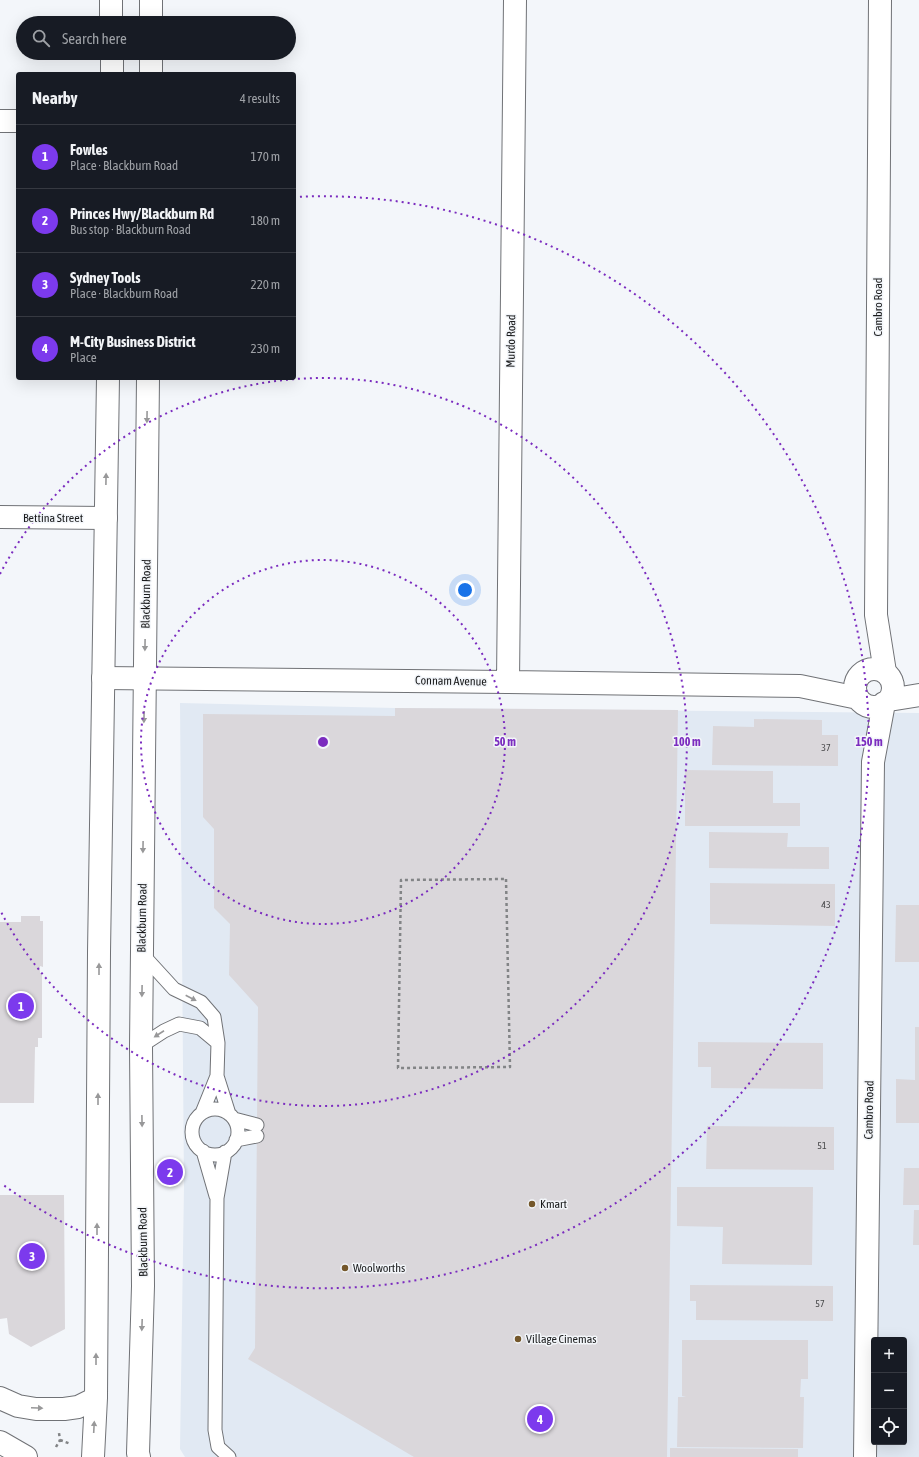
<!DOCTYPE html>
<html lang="en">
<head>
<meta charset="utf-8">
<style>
	:root { --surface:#171b24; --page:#242831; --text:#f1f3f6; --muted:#9ea1a6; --line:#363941; --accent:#7c3aed }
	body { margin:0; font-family:"Asap Condensed",sans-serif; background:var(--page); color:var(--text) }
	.controls { position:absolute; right:12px; bottom:12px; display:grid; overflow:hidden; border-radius:4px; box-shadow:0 4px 16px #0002 }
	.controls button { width:36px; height:36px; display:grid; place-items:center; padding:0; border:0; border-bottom:1px solid var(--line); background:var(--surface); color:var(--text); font:20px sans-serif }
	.you { position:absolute; left:465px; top:590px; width:14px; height:14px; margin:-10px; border:3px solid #fff; border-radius:50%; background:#1a73e8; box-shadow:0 0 0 6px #1a73e833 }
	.badge { display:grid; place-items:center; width:26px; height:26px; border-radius:50%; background:var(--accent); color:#fff; font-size:13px; font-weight:700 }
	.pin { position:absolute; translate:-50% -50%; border:2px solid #fff; box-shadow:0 1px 4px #0006 }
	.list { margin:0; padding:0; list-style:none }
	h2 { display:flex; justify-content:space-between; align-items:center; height:52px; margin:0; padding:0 16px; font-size:17px }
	h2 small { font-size:13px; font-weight:400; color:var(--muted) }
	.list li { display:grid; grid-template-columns:26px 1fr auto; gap:12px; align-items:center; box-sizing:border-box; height:64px; padding:0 16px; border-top:1px solid var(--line) }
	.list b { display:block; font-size:15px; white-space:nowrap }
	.list p { margin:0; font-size:13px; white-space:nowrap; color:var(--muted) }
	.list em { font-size:13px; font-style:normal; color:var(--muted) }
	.icon { flex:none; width:22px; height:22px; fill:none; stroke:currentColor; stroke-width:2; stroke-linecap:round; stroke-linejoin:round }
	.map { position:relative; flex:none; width:919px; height:1457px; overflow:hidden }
	.search { position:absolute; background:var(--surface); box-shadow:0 4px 16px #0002; left:16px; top:16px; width:280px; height:44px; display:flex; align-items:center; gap:10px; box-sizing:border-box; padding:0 14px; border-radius:22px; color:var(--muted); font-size:15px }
	.panel { position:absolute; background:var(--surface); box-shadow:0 4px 16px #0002; left:16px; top:72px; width:280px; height:308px; border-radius:4px }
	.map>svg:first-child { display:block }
	.built { fill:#e1e9f3; fill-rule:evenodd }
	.building { fill:#dad7db }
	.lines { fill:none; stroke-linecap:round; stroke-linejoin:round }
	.lane-casing { stroke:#707276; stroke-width:15 }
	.street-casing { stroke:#707276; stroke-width:24 }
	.primary-casing { stroke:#707276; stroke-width:24 }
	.highway-casing { stroke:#707276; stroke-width:24 }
	.path { stroke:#828486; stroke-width:2.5; stroke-dasharray:3 3; stroke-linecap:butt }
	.lane { stroke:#fff; stroke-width:13 }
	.street { stroke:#fff; stroke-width:22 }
	.primary { stroke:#fff; stroke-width:22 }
	.highway { stroke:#fff; stroke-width:22 }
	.oneway { fill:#989899 }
	.ring { fill:none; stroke:#7b2cbf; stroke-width:2; stroke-dasharray:2 4 }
	.poi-dot { fill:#74572b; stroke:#f3f6fa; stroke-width:1.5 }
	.labels { text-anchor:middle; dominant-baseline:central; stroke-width:3; stroke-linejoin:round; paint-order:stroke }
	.number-label { font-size:10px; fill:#4a4a4c }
	.street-label { font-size:12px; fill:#1a1b1c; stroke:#f3f6fa }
	.poi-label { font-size:12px; fill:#1a1b1c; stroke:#f3f6fa; text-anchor:start }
	.centre { fill:#7b2cbf; stroke:#f3f6fa; stroke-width:2 }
	.ring-label { font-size:12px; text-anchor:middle; font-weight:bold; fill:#7b2cbf; stroke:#f3f6fa; stroke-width:3; stroke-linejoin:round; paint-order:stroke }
</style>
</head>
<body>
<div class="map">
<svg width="919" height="1457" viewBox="0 0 919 1457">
	<rect width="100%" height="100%" fill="#f3f6fa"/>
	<path class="built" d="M180,703L395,708L919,713V1457H185L180,1449L184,1186ZM874,1340H904V1442H874Z"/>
	<path class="building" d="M395,708L678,710L667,1457H414L248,1359L255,1348L258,1007L229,975L230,924L214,908V829L203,817V714L395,716Z
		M754,719L822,720V735H838V766L712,765L713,726L754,727Z
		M685,770L773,771V803H800V826H685Z
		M709,832L788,833L787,847H829V869L709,868Z
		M710,883L835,884V926L710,924Z
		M896,905H919V962H895Z
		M21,916H40V921H43V967L40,966V973H42V1038H38V1047H35L34,1103H0V922H21Z
		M915,1027H919V1123H896V1079L915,1080Z
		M698,1042L823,1043V1089L711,1088V1067H698Z
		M707,1126L834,1127V1170L706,1169Z
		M904,1168H919V1205H903Z
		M677,1187H813L812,1265L722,1264L723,1227L677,1226Z
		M0,1195H64L65,1329L31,1347L9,1334L7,1318L0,1319Z
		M914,1210H919V1245H913Z
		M690,1285L833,1286V1321L696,1320V1301H690Z
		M682,1340H808V1379H801L800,1397H804L803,1448L677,1447L678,1397H686L682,1396Z
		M670,1448L798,1449V1457H670Z"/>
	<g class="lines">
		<defs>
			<path id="lane" d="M142,954L174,989L201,1002L214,1017L218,1043L217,1076L229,1114
				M141,1046L164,1031L179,1024L200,1028L218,1043
				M192 1132a23 23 0 1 1 46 0a23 23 0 1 1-46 0Z
				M202,1113L217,1076
				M234,1119L257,1125
				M236,1140L257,1136
				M203,1151L216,1196
				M225,1152L217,1198L215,1430L218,1447L229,1457"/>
			<path id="street" d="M880,0L876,615L885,672
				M0,121H18
				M0,517L106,518
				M855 688a19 19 0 1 1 38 0a19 19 0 1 1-38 0Z
				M103,678L508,682L800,686L858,698
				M508,682L515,0
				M889,700L919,695
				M865,1457L873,762L884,703"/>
			<path id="primary" d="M111,0V23
				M151,23V0
				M112,53V74
				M151,74V53
				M0,1398L18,1406L36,1409H64L78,1407L96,1398
				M93,1457L96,1398L99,953L108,378
				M139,1457L138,1453L143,1286L141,1046L148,378"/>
			<path id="highway" d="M0,1442L26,1457"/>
		</defs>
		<use href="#lane" class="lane-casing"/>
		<use href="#street" class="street-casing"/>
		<use href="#primary" class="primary-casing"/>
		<use href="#highway" class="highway-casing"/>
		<path class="path" d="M506,879L510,1067L398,1068L401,880Z
			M60,1440L71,1444
			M56,1447L60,1440L59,1433"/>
		<use href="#lane" class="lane"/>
		<use href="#street" class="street"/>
		<use href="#primary" class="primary"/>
		<use href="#highway" class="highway"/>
	</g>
	<defs><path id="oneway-solid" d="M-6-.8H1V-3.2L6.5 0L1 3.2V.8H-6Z"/></defs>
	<g class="oneway">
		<use href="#oneway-solid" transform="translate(147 417) rotate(91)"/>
		<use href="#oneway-solid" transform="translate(106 479) rotate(-89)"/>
		<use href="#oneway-solid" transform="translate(145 645) rotate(91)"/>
		<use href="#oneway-solid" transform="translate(144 717) rotate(91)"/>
		<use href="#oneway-solid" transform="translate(143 847) rotate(91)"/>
		<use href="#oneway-solid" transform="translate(99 969) rotate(-90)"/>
		<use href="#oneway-solid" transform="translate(142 991) rotate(91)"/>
		<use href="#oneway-solid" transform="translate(191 998) rotate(27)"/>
		<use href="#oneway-solid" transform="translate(159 1034) rotate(147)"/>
		<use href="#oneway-solid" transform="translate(98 1099) rotate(-90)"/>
		<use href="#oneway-solid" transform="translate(142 1121) rotate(89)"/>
		<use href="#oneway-solid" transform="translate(97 1229) rotate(-90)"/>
		<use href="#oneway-solid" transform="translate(142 1325) rotate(92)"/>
		<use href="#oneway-solid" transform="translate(96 1359) rotate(-90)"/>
		<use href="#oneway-solid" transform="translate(37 1408) rotate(3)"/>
		<use href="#oneway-solid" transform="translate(94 1427) rotate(-87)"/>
	</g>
	<g class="ring">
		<circle cx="323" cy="742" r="182"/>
		<path d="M0 574A364 364 0 1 1 0 910"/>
		<path d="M294 197A546 546 0 1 1 2 1184"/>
	</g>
	<g class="poi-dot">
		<circle cx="532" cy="1204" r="4"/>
		<circle cx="345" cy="1268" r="4"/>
		<circle cx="518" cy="1339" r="4"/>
	</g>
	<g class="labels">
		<g class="number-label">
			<text x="826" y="747">37</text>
			<text x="826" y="904">43</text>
			<text x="822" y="1145">51</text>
			<text x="820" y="1303">57</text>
		</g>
		<g class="street-label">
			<text transform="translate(878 307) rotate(-90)">Cambro Road</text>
			<text transform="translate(511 341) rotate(-89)">Murdo Road</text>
			<text x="53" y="518">Bettina Street</text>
			<text transform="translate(146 594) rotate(-89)">Blackburn Road</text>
			<text transform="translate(451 681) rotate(1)">Connam Avenue</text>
			<text transform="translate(142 918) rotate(-89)">Blackburn Road</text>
			<text transform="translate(869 1110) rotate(-89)">Cambro Road</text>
			<text transform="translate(143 1242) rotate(-91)">Blackburn Road</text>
		</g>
		<g class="poi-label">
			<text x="540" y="1204">Kmart</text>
			<text x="353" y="1268">Woolworths</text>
			<text x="526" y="1339">Village Cinemas</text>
		</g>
	</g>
	<circle cx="323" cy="742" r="6" class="centre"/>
	<g class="ring-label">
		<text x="505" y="746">50 m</text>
		<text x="687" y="746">100 m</text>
		<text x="869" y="746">150 m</text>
	</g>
</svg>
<div class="controls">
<button>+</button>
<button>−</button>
<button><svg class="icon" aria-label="locate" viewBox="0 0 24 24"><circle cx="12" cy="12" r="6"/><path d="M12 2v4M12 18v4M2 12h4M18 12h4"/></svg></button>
</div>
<div class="you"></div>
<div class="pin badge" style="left:21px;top:1006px">1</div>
<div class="pin badge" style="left:170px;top:1172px">2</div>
<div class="pin badge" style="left:32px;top:1256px">3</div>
<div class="pin badge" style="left:540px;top:1419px">4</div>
<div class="search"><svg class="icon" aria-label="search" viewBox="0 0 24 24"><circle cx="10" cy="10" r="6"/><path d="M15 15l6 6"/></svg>Search here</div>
<section class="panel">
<h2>Nearby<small>4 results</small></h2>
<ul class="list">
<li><span class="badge">1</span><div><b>Fowles</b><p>Place · Blackburn Road</p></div><em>170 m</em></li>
<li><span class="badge">2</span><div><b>Princes Hwy/Blackburn Rd</b><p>Bus stop · Blackburn Road</p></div><em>180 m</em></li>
<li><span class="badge">3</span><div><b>Sydney Tools</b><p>Place · Blackburn Road</p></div><em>220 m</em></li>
<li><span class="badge">4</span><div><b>M-City Business District</b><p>Place</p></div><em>230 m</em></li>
</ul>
</section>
</div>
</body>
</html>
